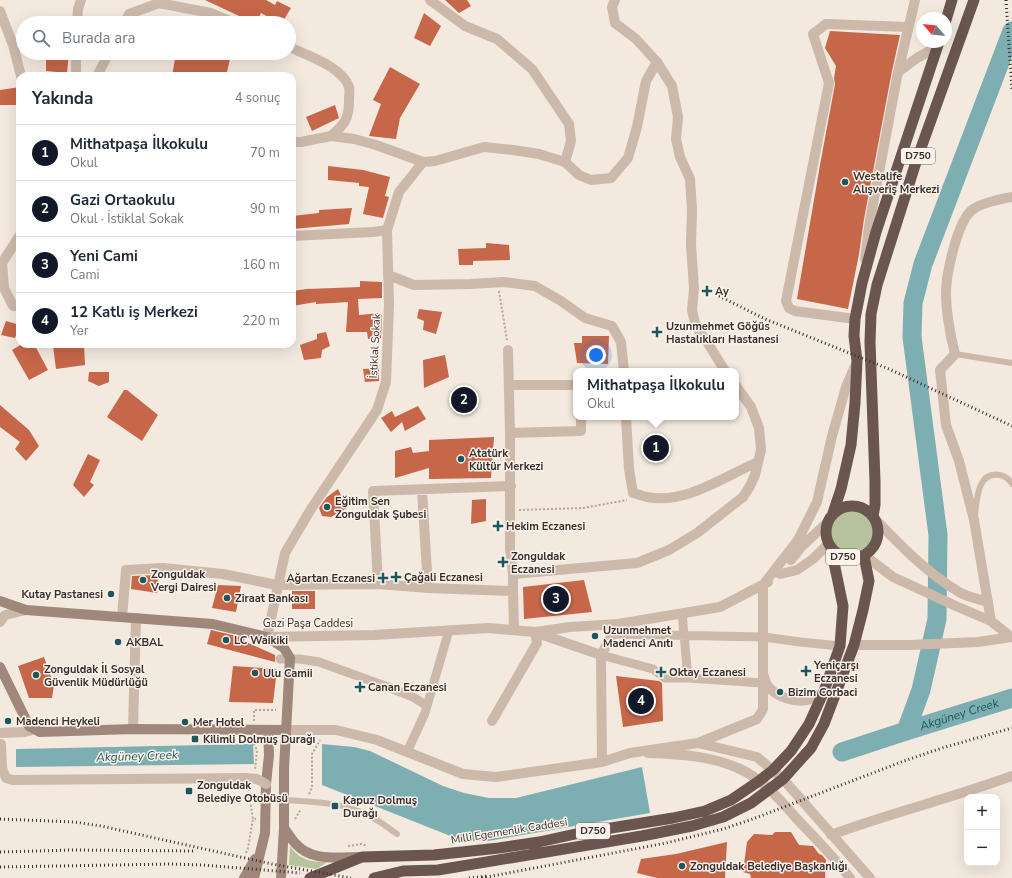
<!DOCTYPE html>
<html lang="tr">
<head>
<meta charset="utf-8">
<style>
	:root { --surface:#fff; --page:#f2f2f3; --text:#1f2937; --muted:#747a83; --line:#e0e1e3; --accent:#111827 }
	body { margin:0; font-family:"Nunito Sans",sans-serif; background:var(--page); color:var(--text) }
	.controls { position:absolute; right:12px; bottom:12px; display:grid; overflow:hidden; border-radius:8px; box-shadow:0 4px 16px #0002 }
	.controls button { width:36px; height:36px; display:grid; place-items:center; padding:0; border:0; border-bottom:1px solid var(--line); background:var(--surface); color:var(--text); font:20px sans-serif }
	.compass { position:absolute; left:916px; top:12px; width:36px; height:36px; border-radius:50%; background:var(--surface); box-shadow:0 4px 16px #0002; rotate:298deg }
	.you { position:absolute; left:596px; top:355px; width:14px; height:14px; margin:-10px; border:3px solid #fff; border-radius:50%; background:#1a73e8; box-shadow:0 0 0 6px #1a73e833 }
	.badge { display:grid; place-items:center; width:26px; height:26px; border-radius:50%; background:var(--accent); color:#fff; font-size:13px; font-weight:700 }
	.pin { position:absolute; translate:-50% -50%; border:2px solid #fff; box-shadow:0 1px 4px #0006 }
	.popup { position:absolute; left:573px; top:368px; width:166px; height:52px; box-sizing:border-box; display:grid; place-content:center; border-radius:8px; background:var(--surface); filter:drop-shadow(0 1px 3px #0005); font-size:13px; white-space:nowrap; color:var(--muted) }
	.popup b { font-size:15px; color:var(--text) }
	.popup::after { content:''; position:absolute; left:50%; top:100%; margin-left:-8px; border:8px solid transparent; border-top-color:var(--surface) }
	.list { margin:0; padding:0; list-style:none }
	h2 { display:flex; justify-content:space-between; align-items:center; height:52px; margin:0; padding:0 16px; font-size:17px }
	h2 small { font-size:13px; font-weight:400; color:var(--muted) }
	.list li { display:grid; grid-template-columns:26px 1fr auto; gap:12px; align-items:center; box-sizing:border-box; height:56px; padding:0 16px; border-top:1px solid var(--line) }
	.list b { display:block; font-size:15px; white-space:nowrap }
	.list p { margin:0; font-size:13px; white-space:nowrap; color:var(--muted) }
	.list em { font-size:13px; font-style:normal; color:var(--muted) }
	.icon { flex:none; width:22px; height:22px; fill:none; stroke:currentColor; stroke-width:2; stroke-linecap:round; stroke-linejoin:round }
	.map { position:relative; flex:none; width:1012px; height:878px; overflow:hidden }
	.search { position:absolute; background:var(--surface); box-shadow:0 4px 16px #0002; left:16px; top:16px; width:280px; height:44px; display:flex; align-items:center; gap:10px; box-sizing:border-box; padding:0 14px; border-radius:22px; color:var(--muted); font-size:15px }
	.panel { position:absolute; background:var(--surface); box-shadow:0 4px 16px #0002; left:16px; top:72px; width:280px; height:276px; border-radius:12px }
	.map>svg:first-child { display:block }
	.green { fill:#b6c39e }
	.water { fill:#7daeb1 }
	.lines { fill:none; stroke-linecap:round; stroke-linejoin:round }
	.river { stroke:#7daeb1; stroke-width:19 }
	.building { fill:#c76749 }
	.path { stroke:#b8a394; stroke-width:2; stroke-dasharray:2 2; stroke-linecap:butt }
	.service { stroke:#ccb9aa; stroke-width:6 }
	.pedestrian { stroke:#ccb9aa; stroke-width:9 }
	.minor { stroke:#ccb9aa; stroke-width:10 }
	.tertiary { stroke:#ccb9aa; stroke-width:10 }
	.secondary { stroke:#9f887b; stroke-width:10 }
	.trunk { stroke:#6a564e; stroke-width:11 }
	.rail { stroke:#392e2a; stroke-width:3; stroke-dasharray:1 3; stroke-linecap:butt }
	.tertiary-bridge { stroke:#ccb9aa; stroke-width:10 }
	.poi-dot { fill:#1e575b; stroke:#faf3eb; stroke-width:1.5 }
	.labels { text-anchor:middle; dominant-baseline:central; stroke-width:3; stroke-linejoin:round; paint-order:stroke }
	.shield { fill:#faf3eb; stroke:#736964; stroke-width:1 }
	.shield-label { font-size:10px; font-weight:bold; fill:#392e2a }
	.poi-label { font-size:11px; font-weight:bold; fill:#392e2a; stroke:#faf3eb; text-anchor:start }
	.street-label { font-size:11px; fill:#392e2a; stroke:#faf3eb }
	.water-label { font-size:12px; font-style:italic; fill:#1e575b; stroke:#faf3eb }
</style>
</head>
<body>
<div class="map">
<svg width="1012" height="878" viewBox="0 0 1012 878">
	<rect width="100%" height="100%" fill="#f3e9df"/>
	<path class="green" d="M828 532a24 24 0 1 1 48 0a24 24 0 1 1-48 0Z
		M290,846C300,860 310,862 327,862L317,869L289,865Z"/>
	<path class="water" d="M253,744L254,764L16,767V749Z
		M322,744L354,747L370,751L443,786L464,793L489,798H516L642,767L650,813L488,841H471L453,837L322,785Z"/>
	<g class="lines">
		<g class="river">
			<path d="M906,731L921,690L937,619L938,535L912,337L913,303L923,264L1012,31"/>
			<path id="s1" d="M842,752L906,731L1012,698"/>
		</g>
	</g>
	<path class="building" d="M205,0H266L275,5L277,1L291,8L282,23H279L261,13L256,23H254Z
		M445,0H467L471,6L459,13Z
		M424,13L441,26L430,46L414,38Z
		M830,31L900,35L892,71L864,219L859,254L848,309L797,299L820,165L835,84L834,78L836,66L825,48Z
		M46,53H69L67,73L46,71Z
		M176,53H199L231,55L226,76H172Z
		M390,67L420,84L400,118L396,139L369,136L381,104L373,100Z
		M20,87V105H0V90Z
		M335,105L339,118L312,131L306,117Z
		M328,166L363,170L390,177L385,196L389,197L383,218L363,214L369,187L359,186V183L328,180Z
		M352,208L349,224L292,229V216L319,213V210Z
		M486,243L509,245L510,260L473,261V265H459L458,249L486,248Z
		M360,281L382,282V298L358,299L359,315L382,313L381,338L368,339L367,332H346L348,302L316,304V302L292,306V291L307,289L360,287Z
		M419,309L442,312L436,334L423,330L424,321L417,318Z
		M6,321L20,325L15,338L1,335Z
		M326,332L330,346L322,350L321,358L304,360L300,345L317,339V334Z
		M582,336H609L608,364L577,363L574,343H582Z
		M22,344H34L48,370L29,380L12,350Z
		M75,344H84L85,365L56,369L53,346Z
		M445,355L449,377L424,388L423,360Z
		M379,368V381L365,382L363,369Z
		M89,372H109V382L99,386L88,381Z
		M124,390H127L158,415L142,441L107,417Z
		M0,405L29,430L39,446L26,461L15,449L20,442L0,427Z
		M418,406L426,419L405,431L402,422L391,432L381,418L392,411L395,417Z
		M494,437L491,478L429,479V468L395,478V451L411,447L413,453L429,451V440Z
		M88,454L100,460L90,482L94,485L84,497L73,485Z
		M338,489L347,508L331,517L322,516L319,508L327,497Z
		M486,499V521L471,524L472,500Z
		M158,575L157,593L131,589L132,576Z
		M584,580L592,612L524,619L523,587Z
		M218,585L241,586L236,612L212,608Z
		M292,591H315V609H292Z
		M211,630L245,638L244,641L275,655V662L207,644Z
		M44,657L54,685L52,698H29L18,666Z
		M233,666L277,669L273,703L229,702Z
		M616,676L659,681L662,683L663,721L623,727Z
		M775,832H791L799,845L813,846L819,854L822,855L826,860L825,878H751L750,874L743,872L747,842L754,834L772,835Z
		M727,842L725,878H657L637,873L641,859L676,854Z"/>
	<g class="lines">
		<path class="path" d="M499,291L507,340
			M519,510L583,508L627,500
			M254,721V710H276
			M252,740L257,750L255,770
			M248,789L253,819H256
			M309,794L312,788V754L320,740
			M295,819L301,809
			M348,846L362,844L367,846
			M246,853L248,848L253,819"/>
		<path class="service" d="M955,354L1012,363
			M975,515C977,500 977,471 1000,475C1005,476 1009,479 1012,484
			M284,800C312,802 341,802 366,814C377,819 387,827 397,834"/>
		<path class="pedestrian" d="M682,613L688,678
			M612,634L764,637L800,642L840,646
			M601,655L653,669L665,678H688L763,683
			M280,659H300L319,662L388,687L413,697L427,706
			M407,752L425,713L449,630"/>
		<path class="minor" d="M430,0L465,26L497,39L532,69L569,124L571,141L565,162
			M615,0L612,7L615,23L636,39L657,62L672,86L678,117L676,139L680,157L690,179L692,210L691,244L694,289L692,310L696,327L706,340L725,371
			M0,11L13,45L21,76
			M125,23L129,14L159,3L211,13L235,23
			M289,47C307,55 343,67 349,87C350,91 349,96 349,100C349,119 345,124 331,136
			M898,72L917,58L937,47
			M97,76L109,53
			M292,236L373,232L387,230
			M865,259L870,220L898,72L915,0
			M388,275L414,285L470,284L504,282L535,286L561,301L585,318L612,326L621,342L624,371
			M855,319L795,311L789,308L786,301L829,83L813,34L826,24L908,27
			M508,350L510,433V549L513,574V591
			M510,385H576
			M626,417L629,469L633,493C637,494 642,496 647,497C685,505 725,476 758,462
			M510,433L581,431V417
			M422,490L428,588
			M875,519C901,546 927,573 959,592C967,597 979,599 988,602
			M864,555L893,577L958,607L991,621
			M513,574L637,563L669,550L697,533L743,497L750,486L755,475L761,450L759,428L751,407L736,386
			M378,584L373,491L511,486
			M122,617L126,570L163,568L223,574L277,585L378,584L428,588L513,591L514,629
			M267,637L285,553L311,509L377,410L386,382L389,304L387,230L399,192L423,162
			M1011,637L991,621L974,520L959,461L946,425L940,370L955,354C950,334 946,314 946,293C946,275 957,222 972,210C981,203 1001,199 1012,197
			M763,674C765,678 765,683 768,686C776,697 797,704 811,699C815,698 820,694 824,691
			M492,721L537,643L535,632
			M133,729L136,618
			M698,743L757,757L783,779L870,878
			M648,753C681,754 716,756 746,772C766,783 782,802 797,819C815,838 834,857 850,878
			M831,835C890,813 952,798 1012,776"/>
		<path class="tertiary" d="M77,23L78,9L81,0
			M76,76V53
			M292,142H301L331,136L354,139L376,145L423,162L435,161L484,147L513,150L539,154L565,162L579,175L591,180L611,178L628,158L637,127L646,81L657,62
			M20,235L2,263L4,288L13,306H20
			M791,560L802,546L828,522
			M780,574L797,570L813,559L828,544
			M0,622L5,615L26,610
			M537,633L601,655
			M267,637L374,635L488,628L535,632L570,627L618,624L720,607L768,582
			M854,645H909L978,642L1012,637
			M286,730H336L377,740L463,774L496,777L602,762L630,753L698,743L757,719L763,709V585L798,540L817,502L832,436L846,387L856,364
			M0,733L25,732L35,729
			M602,762L601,655L618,624"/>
		<path class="secondary" d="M0,601L26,610L213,624L267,637L284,648L290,658L284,769V828L281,878
			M0,667L29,726L40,732L133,729L286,730
			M284,828C288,833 291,839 295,843C311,862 338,857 360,857
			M244,878L255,859
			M254,878L265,833L266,784L269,755L268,730"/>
		<path class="trunk" d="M946,20L952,0
			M826 532a26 26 0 1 1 52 0a26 26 0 1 1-52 0Z
			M833,513L841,489L851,445L855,403L857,361L854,336L855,319L862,283L876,232L939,42
			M873,516L875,505V481L870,342L871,314L877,285L916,162L974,0
			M310,878L362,857L434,855L499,848L539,842L580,833L673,818L705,811L731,800L759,781L773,770L791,751L809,724L824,691L840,646L843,606L831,548
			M374,878L403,871L438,870L642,836L692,826L723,817L751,803L783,779L811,748L824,724L854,645L863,610L869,581L864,556"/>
		<path class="rail" d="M1006,0L1012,90
			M719,296L765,319L889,369L1012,426
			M0,819L74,822L101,826L272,864L351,878
			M0,852L72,850L196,851
			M0,867L171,864L203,865L300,873
			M469,878L487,876
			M482,878L666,843L723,829L750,820L904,761L942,748L1012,728"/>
		<path class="tertiary-bridge" d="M1,744L2,768L6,778L13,780L247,778L257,779L266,784"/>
	</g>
	<g class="poi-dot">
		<circle cx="845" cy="182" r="4"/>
		<path d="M705 285h4v4h4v4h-4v4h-4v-4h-4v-4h4z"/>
		<path d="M655 326h4v4h4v4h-4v4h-4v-4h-4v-4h4z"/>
		<circle cx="461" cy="459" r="4"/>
		<circle cx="327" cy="507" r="4"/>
		<path d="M496 520h4v4h4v4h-4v4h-4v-4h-4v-4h4z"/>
		<path d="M501 556h4v4h4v4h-4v4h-4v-4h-4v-4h4z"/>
		<path d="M394 571h4v4h4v4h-4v4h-4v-4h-4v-4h4z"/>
		<path d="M381 572h4v4h4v4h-4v4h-4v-4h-4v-4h4z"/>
		<circle cx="143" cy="580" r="4"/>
		<circle cx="111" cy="594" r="4"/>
		<circle cx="227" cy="598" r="4"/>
		<circle cx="595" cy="636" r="4"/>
		<circle cx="226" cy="640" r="4"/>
		<circle cx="118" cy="642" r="4"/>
		<path d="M804 665h4v4h4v4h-4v4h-4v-4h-4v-4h4z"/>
		<path d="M659 666h4v4h4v4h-4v4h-4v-4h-4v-4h4z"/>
		<circle cx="255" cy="673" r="4"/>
		<circle cx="36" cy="675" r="4"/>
		<path d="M358 681h4v4h4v4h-4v4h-4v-4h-4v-4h4z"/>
		<circle cx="780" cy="692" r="4"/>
		<circle cx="8" cy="721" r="4"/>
		<circle cx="185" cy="722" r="4"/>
		<rect x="191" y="735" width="8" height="8" rx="2"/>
		<rect x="185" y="787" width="8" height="8" rx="2"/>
		<rect x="331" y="802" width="8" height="8" rx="2"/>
		<circle cx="682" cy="866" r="4"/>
	</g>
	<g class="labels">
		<g class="shield">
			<rect x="901" y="148" width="34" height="16" rx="3"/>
			<rect x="826" y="549" width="34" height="16" rx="3"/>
			<rect x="576" y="823" width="34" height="16" rx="3"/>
		</g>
		<g class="shield-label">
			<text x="918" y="156">D750</text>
			<text x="843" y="557">D750</text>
			<text x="593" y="831">D750</text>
		</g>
		<g class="poi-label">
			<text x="853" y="176">Westalife<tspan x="853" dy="13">Alışveriş Merkezi</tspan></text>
			<text x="715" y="291">Ay</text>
			<text x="666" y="326">Uzunmehmet Göğüs<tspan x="666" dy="13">Hastalıkları Hastanesi</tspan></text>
			<text x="469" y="453">Atatürk<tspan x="469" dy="13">Kültür Merkezi</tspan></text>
			<text x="335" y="501">Eğitim Sen<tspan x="335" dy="13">Zonguldak Şubesi</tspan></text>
			<text x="506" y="526">Hekim Eczanesi</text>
			<text x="511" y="556">Zonguldak<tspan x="511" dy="13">Eczanesi</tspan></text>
			<text x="151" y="574">Zonguldak<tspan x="151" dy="13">Vergi Dairesi</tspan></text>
			<text x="404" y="577">Çağali Eczanesi</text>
			<text x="375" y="578" text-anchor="end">Ağartan Eczanesi</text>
			<text x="103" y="594" text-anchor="end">Kutay Pastanesi</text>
			<text x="235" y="598">Ziraat Bankası</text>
			<text x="603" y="630">Uzunmehmet<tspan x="603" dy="13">Madenci Anıtı</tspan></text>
			<text x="234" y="640">LC Waikiki</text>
			<text x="126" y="642">AKBAL</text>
			<text x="814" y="665">Yeniçarşı<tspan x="814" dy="13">Eczanesi</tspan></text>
			<text x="44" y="669">Zonguldak İl Sosyal<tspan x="44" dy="13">Güvenlik Müdürlüğü</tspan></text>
			<text x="669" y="672">Oktay Eczanesi</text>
			<text x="263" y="673">Ulu Camii</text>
			<text x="368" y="687">Canan Eczanesi</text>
			<text x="788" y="692">Bizim Corbaci</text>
			<text x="16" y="721">Madenci Heykeli</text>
			<text x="193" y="722">Mer Hotel</text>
			<text x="203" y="739">Kilimli Dolmuş Durağı</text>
			<text x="197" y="785">Zonguldak<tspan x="197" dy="13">Belediye Otobüsü</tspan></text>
			<text x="343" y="800">Kapuz Dolmuş<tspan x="343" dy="13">Durağı</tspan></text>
			<text x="690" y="866">Zonguldak Belediye Başkanlığı</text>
		</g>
		<g class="street-label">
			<text transform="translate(375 346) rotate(-87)">İstiklal Sokak</text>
			<text x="308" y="623">Gazi Paşa Caddesi</text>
			<text transform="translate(509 831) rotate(-9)">Milli Egemenlik Caddesi</text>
		</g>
		<g class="water-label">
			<text stroke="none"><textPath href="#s1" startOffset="123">Akgüney Creek</textPath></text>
			<text transform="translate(137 756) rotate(-2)">Akgüney Creek</text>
		</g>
	</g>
</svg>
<div class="controls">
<button>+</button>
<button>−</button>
</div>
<svg class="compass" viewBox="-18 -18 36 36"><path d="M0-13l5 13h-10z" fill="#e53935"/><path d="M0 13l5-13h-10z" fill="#747a83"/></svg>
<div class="you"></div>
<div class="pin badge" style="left:656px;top:448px">1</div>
<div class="popup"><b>Mithatpaşa İlkokulu</b>Okul</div>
<div class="pin badge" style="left:464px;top:400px">2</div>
<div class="pin badge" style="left:556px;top:599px">3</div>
<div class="pin badge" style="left:641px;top:701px">4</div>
<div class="search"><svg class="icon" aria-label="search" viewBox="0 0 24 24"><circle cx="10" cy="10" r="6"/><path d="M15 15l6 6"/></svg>Burada ara</div>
<section class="panel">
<h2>Yakında<small>4 sonuç</small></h2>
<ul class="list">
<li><span class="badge">1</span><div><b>Mithatpaşa İlkokulu</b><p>Okul</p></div><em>70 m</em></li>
<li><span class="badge">2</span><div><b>Gazi Ortaokulu</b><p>Okul · İstiklal Sokak</p></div><em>90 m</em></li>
<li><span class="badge">3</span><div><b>Yeni Cami</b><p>Cami</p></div><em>160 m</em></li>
<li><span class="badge">4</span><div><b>12 Katlı iş Merkezi</b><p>Yer</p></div><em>220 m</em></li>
</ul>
</section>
</div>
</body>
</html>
